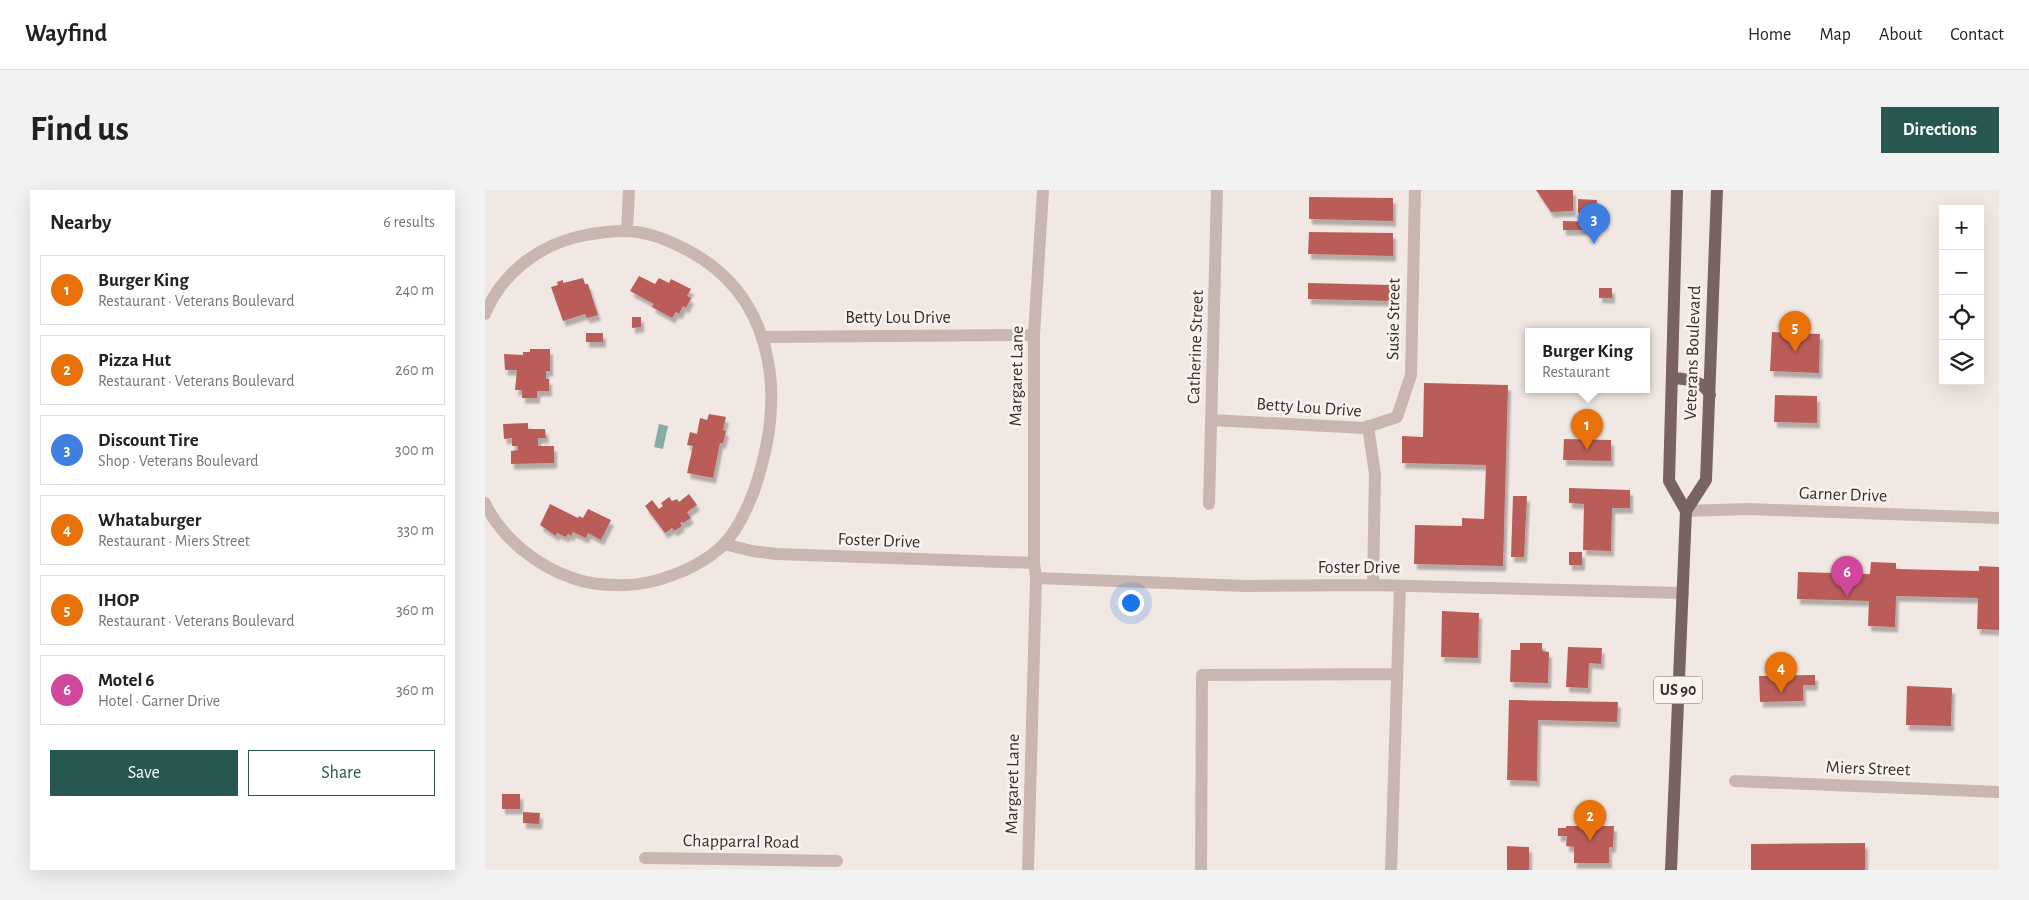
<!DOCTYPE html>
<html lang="en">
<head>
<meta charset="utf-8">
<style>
	:root { --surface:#fff; --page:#f2f2f2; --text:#202124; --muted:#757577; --line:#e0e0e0; --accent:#265750 }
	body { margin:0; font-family:"Alegreya Sans",sans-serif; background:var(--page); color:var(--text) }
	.controls { position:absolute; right:15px; top:15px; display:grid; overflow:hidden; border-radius:0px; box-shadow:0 5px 20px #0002 }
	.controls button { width:45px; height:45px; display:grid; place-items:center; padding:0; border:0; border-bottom:1px solid var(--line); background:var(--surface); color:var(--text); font:25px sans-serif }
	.you { position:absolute; left:645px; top:412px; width:18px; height:18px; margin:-12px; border:4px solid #fff; border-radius:50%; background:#1a73e8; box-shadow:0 0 0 8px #1a73e833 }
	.badge { display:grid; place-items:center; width:32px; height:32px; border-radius:50%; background:var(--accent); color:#fff; font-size:16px; font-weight:700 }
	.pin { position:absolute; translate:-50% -41px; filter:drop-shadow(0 1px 2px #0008) }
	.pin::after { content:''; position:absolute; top:26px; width:18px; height:15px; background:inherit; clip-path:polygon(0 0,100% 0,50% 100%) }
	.popup { position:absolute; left:1040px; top:138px; width:125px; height:65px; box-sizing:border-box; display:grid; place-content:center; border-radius:0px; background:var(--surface); filter:drop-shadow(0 1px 4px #0005); font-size:16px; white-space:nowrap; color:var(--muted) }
	.popup b { font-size:19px; color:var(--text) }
	.popup::after { content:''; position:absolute; left:50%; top:100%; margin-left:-10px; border:10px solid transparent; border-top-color:var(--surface) }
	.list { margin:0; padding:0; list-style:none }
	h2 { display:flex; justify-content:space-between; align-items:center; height:65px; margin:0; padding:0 20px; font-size:21px }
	h2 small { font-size:16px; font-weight:400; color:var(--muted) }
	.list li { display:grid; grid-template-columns:32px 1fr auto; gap:15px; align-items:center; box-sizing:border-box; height:70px; margin:0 10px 10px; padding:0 10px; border:1px solid var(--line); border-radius:0px }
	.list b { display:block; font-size:19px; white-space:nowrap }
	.list p { margin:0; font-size:16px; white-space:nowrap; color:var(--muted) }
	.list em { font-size:16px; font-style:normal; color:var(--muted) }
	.actions { display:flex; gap:10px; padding:15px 20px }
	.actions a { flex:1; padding:11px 0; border:1px solid var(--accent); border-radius:0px; text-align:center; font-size:18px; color:var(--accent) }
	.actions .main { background:var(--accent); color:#fff }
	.icon { flex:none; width:28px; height:28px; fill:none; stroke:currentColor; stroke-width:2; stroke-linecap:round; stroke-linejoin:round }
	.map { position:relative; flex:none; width:1514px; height:680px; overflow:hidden; border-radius:0px }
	header { display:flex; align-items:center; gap:30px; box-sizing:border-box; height:70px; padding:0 25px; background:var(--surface); border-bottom:1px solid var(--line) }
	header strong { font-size:24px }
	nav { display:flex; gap:28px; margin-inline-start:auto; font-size:18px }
	.intro { display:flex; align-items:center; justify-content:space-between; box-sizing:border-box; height:120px; padding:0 30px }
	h1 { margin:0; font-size:35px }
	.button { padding:12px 22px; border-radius:0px; background:var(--accent); color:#fff; font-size:18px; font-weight:700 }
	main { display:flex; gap:30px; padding:0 30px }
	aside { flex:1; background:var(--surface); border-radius:0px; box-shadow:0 5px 20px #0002 }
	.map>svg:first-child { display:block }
	.water { fill:#85aca6 }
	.building { fill:#ba5d59; filter:url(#shadow) }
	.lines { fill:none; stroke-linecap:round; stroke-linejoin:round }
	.minor { stroke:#c9b6b0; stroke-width:12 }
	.major { stroke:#796360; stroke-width:12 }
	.labels { text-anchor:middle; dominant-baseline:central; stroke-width:5; stroke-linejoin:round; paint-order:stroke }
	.shield { fill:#f9f3ef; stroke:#736967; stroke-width:1 }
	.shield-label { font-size:16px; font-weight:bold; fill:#392e2d }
	.street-label { font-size:18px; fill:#392e2d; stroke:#f9f3ef }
</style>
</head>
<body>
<header>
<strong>Wayfind</strong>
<nav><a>Home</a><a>Map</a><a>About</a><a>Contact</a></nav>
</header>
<div class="intro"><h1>Find us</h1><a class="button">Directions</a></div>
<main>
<aside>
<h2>Nearby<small>6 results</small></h2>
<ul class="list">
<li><span class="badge" style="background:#e8710a">1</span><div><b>Burger King</b><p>Restaurant · Veterans Boulevard</p></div><em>240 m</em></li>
<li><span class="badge" style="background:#e8710a">2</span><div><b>Pizza Hut</b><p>Restaurant · Veterans Boulevard</p></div><em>260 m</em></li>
<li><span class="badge" style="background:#3f7fe0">3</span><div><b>Discount Tire</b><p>Shop · Veterans Boulevard</p></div><em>300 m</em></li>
<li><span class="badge" style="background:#e8710a">4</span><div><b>Whataburger</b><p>Restaurant · Miers Street</p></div><em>330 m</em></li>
<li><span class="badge" style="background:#e8710a">5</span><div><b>IHOP</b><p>Restaurant · Veterans Boulevard</p></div><em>360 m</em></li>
<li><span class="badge" style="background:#d1479c">6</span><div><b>Motel 6</b><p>Hotel · Garner Drive</p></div><em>360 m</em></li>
</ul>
<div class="actions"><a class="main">Save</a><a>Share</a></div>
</aside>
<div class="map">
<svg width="1514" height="680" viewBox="0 0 1514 680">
	<defs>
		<filter id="shadow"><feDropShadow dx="3" dy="5.5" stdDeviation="1" flood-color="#0004"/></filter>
	</defs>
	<rect width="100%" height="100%" fill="#f2e8e3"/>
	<path class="water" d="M174,234L183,236L178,259L169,257Z"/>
	<path class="building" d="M1051,0H1088V21L1066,22Z
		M824,7L908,8V31L824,29Z
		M1093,9L1112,10L1111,23H1093Z
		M1078,31L1112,32V40H1078Z
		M824,42L908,43V66L823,64Z
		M154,86L170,94L174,88L184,93L186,89L206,99L202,106L206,108L201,118L198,116L194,124L191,122L187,128L167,117L169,114L145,101Z
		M98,88L100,94H103L113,125L102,128L100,124L78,131L66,97L73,95L72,92L78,90V93Z
		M823,93L907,95V111L823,109Z
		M1114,98H1127V108H1114Z
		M147,127H156V137L147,138Z
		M1287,142L1335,144L1334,183L1285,181Z
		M101,143H118V152H101Z
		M45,159H65V181H61V189H64V201H52V208H37V200H30L32,180H20L19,164L38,165V162H45Z
		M939,193L1023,195L1018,376L929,374L930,335L977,336V328L999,329L1001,275L917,273V246L938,247Z
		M1290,205L1332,206V233L1289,232Z
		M224,224L241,227L238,240L241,241L238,253H235L228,288L202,283L208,256L202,255L205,242L212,244L215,228L222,230Z
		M43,233V239H60L61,248H53V256H69V273L26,274V261L33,260V256H27V248L19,249L18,234Z
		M1079,249L1126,250V271L1078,270Z
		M1084,298L1145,300V318H1127L1126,361L1098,360L1099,314L1084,313Z
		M204,304L212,315L202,322L206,328L198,333L197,332L195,333L197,336L189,341L187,338L180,343L160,316L167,310L174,319L178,316L176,313L184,307L187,311L192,309L194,312Z
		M1028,306H1042L1039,367H1026Z
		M65,314L93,328L94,326L98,328L103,319L126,330L116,350L103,343L101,348L88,342L86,346L83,344L81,347L72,343L71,346L55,335Z
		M1084,362H1097V375H1084Z
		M1386,372L1411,373V379L1494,381V376L1514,377V440L1492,439L1493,408L1411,406L1410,437L1383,436L1384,411L1312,409L1313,382L1385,384Z
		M957,421L994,423L993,468L956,467Z
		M1035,453H1057V461L1064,462L1063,493L1025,492L1026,460H1035Z
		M1083,457L1117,458L1116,474L1104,473L1103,498L1081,497Z
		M1330,485V495H1318V511L1275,512L1274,486Z
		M1422,496L1467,498L1466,536L1421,535Z
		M1024,510L1133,512L1132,532L1053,530L1052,591L1022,590Z
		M17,604H35V619H17Z
		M38,622L55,623L54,634L38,633Z
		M1081,636H1129L1128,657H1124V673H1089V657L1081,656L1082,646H1073V638H1081Z
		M1380,653V680H1266V654Z
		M1022,656L1044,657V680H1022Z"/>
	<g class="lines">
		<path class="minor" d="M142,40L144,0
			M0,124C17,83 54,55 96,46C141,37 163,39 204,61C286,105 299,196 276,278C270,302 256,337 238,355C214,379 166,397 132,395C119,395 102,393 90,389C53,377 16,348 0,313
			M278,147L549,145
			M726,230L879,238L912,227L926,185L930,0
			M883,236L890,284L888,395
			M724,314L732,0
			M1201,321L1263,319L1514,328
			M239,354L267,361L292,364L549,373
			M551,388L761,396L888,395L1198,403
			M1250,591L1514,602
			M160,668L352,671
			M543,680L551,388L549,373V145L558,0
			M716,680L717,485L912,484
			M906,680L915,396"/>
		<path class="major" d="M1192,0L1184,291L1201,321
			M1187,188C1202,189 1218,190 1225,205
			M1186,680L1201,321L1221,290L1232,0"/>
	</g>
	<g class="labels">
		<rect class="shield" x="1169" y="486.5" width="48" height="27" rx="4"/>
		<g class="shield-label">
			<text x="1193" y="500">US 90</text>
		</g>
		<g class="street-label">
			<text x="413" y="128">Betty Lou Drive</text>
			<text transform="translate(909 129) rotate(-89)">Susie Street</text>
			<text transform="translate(711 157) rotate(-88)">Catherine Street</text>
			<text transform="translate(1208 163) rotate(-88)">Veterans Boulevard</text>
			<text transform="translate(532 186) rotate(-89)">Margaret Lane</text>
			<text transform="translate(824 218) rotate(4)">Betty Lou Drive</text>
			<text transform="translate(1358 305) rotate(2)">Garner Drive</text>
			<text transform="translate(394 351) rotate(2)">Foster Drive</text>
			<text x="874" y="378">Foster Drive</text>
			<text transform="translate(1383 579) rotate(2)">Miers Street</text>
			<text transform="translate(528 594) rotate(-89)">Margaret Lane</text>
			<text transform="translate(256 652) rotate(1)">Chapparral Road</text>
		</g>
	</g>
</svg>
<div class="controls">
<button>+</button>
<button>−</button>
<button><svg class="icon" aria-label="locate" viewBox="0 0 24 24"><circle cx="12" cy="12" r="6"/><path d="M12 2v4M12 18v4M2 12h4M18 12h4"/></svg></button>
<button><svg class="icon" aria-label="layers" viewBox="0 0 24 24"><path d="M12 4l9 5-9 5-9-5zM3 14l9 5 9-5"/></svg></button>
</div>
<div class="you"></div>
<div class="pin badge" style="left:1102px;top:260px;background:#e8710a">1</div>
<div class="popup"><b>Burger King</b>Restaurant</div>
<div class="pin badge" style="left:1105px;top:651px;background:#e8710a">2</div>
<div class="pin badge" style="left:1109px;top:54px;background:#3f7fe0">3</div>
<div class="pin badge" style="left:1296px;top:503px;background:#e8710a">4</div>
<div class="pin badge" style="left:1310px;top:162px;background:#e8710a">5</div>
<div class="pin badge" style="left:1362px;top:407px;background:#d1479c">6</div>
</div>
</main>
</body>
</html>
